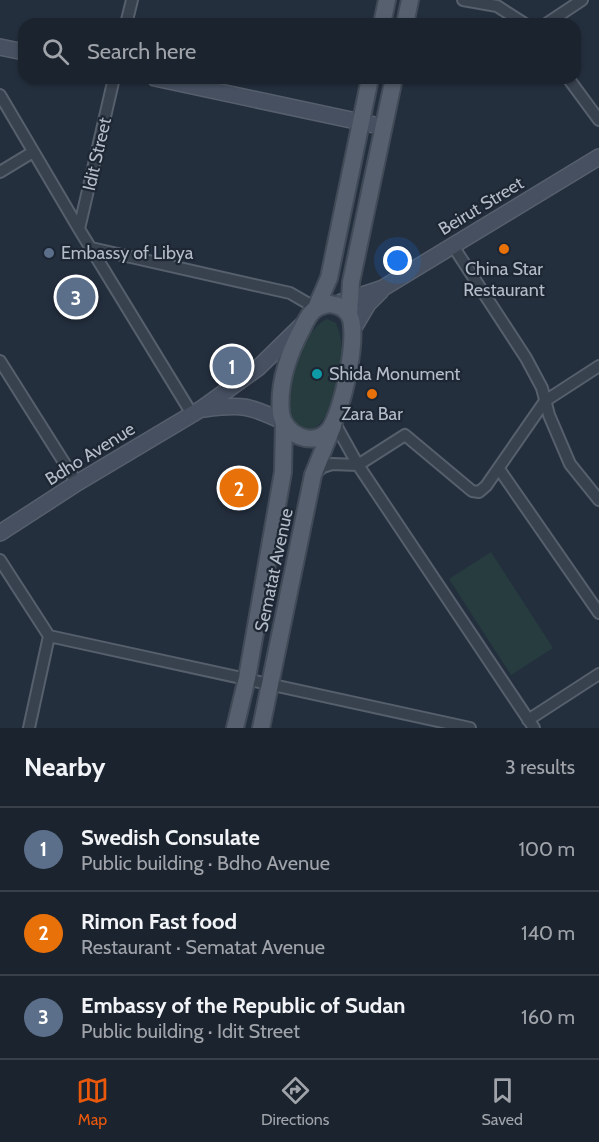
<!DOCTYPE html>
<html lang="en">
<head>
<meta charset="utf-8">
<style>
	:root { --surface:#1b232e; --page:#282f3a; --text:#f1f3f6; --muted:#a0a4aa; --line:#39404a; --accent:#ea580c }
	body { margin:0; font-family:Cabin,sans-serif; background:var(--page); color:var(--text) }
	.you { position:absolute; left:398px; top:261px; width:21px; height:21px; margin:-15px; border:4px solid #fff; border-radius:50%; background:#1a73e8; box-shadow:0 0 0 9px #1a73e833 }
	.badge { display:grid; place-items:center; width:39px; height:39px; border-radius:50%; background:var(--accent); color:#fff; font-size:20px; font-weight:700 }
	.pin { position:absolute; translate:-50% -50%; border:3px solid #fff; box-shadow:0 2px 6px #0006 }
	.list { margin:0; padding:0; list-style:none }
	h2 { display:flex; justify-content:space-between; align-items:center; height:78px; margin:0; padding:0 24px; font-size:26px }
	h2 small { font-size:20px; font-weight:400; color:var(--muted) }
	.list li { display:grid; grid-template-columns:39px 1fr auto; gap:18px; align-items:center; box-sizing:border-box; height:84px; padding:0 24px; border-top:2px solid var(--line) }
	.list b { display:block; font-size:22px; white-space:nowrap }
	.list p { margin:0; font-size:20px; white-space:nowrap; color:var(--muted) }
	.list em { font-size:20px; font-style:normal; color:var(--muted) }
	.icon { flex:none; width:33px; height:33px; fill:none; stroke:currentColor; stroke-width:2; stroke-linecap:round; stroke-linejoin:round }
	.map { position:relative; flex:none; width:599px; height:728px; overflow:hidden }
	.search { position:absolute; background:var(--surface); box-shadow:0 2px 4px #0004; left:18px; right:18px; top:18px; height:66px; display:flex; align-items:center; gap:15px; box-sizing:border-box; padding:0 21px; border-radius:18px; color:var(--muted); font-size:22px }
	.sheet { height:330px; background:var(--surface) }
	nav { display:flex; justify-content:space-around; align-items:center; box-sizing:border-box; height:84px; border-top:2px solid var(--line); background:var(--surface); font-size:16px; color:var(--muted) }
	nav a { display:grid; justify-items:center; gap:3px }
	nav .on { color:var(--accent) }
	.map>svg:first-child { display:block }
	.green { fill:#263c3f }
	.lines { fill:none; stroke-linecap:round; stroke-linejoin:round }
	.street-casing { stroke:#565f6c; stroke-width:14 }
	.secondary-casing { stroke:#565f6c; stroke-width:18 }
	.primary-casing { stroke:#414a57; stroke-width:20 }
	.street { stroke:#38414e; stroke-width:10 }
	.secondary { stroke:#465061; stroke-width:15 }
	.primary { stroke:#56606e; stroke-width:16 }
	.food-dot { fill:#e8710a; stroke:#1d2633; stroke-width:2 }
	.service-dot { fill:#5c6f8a; stroke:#1d2633; stroke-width:2 }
	.culture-dot { fill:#0f9aa8; stroke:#1d2633; stroke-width:2 }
	.labels { text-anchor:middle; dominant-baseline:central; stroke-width:4.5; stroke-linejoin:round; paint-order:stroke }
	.street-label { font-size:18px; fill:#b4bcc9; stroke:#1d2633 }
	.poi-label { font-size:18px; fill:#b4bcc9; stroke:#1d2633; text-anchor:start }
</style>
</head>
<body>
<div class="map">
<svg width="599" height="728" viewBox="0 0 599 728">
	<rect width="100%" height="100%" fill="#242f3e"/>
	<path class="green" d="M327,319L336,323C342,338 343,353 342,369C341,383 323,444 299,428C271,408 301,330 327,319Z
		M491,552L553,648L511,675L449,579Z"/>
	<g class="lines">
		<defs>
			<path id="street" d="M463,0L497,6L525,24
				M126,24L132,0
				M546,24L582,0
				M568,78L599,120
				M0,95L79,229L192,414
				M0,172L33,152
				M79,229L114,78
				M453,246L526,358L542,388L549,415L570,464L599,500
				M91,248L290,293L316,308
				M0,361L77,483
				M334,422L358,465L534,728
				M499,469L599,613
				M314,474L323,467L332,464L358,465L405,435L472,491L479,492L486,486L545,401L599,366
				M0,560L49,636L29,728
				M49,636L470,728
				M528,720L599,674"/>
			<path id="secondary" d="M0,47L24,52
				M155,78L384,127
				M341,302L383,288L599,157
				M352,331L368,304L381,291
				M204,409C242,404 249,405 284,422
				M0,533L77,483L201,409L258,368L303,324"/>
			<path id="primary" d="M382,24L387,0
				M405,24L410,0
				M330,304C338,305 345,308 349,315C360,333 342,414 329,430C313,448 284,435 281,413C278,383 288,355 302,329C305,323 308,315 314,310C319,306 324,305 330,304Z
				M316,308L329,278L370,78
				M349,315L351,282L394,78
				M235,728L247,678L283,472L284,422
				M261,728L313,475L333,426"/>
		</defs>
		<use href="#street" class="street-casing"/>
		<use href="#secondary" class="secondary-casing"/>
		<use href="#primary" class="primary-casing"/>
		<use href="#street" class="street"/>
		<use href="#secondary" class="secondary"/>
		<use href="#primary" class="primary"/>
	</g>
	<g class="food-dot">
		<circle cx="504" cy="249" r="6"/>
		<circle cx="372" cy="394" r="6"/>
	</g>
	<circle class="service-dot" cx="49" cy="253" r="6"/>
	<circle class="culture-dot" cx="317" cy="374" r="6"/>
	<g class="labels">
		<g class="street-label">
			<text transform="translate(97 154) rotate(-77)">Idit Street</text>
			<text transform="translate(481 206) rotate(-31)">Beirut Street</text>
			<text transform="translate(90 454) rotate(-32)">Bdho Avenue</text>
			<text transform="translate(274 570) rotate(-78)">Sematat Avenue</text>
		</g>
		<g class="poi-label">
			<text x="61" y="253">Embassy of Libya</text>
			<text x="504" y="269" text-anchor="middle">China Star<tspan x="504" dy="21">Restaurant</tspan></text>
			<text x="329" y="374">Shida Monument</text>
			<text x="372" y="414" text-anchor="middle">Zara Bar</text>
		</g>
	</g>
</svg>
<div class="you"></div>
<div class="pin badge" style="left:232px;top:366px;background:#5c6f8a">1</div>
<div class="pin badge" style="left:239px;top:488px;background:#e8710a">2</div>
<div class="pin badge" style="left:76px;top:297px;background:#5c6f8a">3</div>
<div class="search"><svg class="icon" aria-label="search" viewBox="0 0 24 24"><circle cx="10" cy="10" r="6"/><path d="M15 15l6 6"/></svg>Search here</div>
</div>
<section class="sheet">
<h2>Nearby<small>3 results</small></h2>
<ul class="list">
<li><span class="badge" style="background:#5c6f8a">1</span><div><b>Swedish Consulate</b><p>Public building · Bdho Avenue</p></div><em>100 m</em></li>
<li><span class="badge" style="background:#e8710a">2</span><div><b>Rimon Fast food</b><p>Restaurant · Sematat Avenue</p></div><em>140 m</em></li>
<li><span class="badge" style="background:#5c6f8a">3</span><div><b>Embassy of the Republic of Sudan</b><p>Public building · Idit Street</p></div><em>160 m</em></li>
</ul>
</section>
<nav>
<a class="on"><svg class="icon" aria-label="map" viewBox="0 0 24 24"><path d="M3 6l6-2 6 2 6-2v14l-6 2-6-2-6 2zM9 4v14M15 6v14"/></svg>Map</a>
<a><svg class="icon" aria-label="directions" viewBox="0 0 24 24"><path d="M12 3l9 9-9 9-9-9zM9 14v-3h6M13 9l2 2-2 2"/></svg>Directions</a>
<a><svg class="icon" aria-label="saved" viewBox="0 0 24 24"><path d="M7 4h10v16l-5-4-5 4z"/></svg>Saved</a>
</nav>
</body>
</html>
